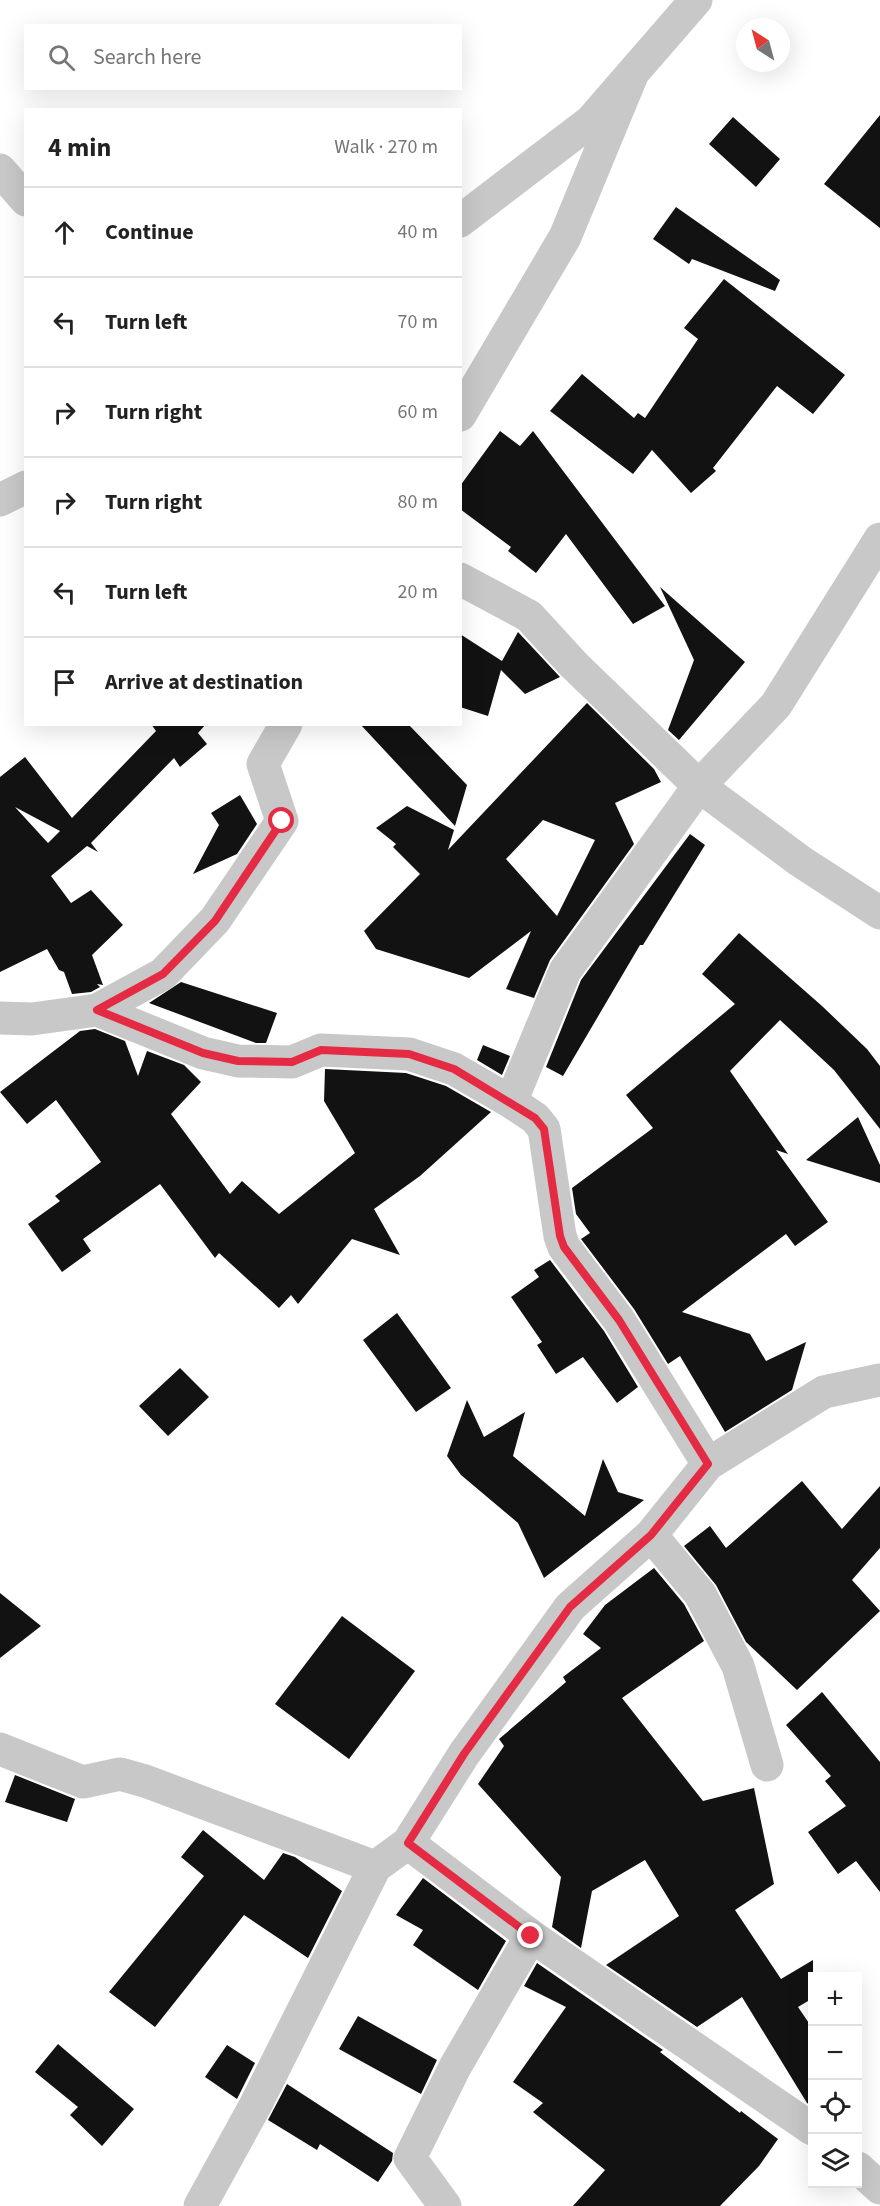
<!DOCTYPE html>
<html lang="en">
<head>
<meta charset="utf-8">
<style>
	:root { --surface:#fff; --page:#f2f2f2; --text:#222; --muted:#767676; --line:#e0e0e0 }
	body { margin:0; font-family:"Source Sans 3",sans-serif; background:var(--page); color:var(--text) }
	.controls { position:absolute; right:18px; bottom:18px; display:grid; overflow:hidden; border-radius:0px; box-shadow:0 6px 24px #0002 }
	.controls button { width:54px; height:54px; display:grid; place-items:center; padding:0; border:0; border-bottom:2px solid var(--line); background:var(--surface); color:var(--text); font:30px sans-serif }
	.compass { position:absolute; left:736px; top:18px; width:54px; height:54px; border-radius:50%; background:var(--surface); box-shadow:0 6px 24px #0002; rotate:324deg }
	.stop { position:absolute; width:18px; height:18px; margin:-14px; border:4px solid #e52b44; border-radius:50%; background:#fff }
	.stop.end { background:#e52b44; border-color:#fff; box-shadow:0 2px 6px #0008 }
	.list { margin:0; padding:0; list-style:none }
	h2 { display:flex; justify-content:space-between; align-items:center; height:78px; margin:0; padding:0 24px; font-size:26px }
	h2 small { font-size:20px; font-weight:400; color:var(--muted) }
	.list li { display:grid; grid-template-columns:39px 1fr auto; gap:18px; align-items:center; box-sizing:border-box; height:90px; padding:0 24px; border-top:2px solid var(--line) }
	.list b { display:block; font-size:22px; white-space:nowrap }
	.list em { font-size:20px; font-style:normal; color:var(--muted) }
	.icon { flex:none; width:33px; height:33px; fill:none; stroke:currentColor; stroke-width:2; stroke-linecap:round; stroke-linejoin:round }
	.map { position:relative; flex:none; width:880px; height:2206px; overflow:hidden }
	.search { position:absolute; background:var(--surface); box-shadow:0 6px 24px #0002; left:24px; top:24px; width:438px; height:66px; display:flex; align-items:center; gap:15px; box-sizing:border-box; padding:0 21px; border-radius:0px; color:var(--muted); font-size:22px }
	.panel { position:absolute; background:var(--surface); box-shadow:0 6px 24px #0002; left:24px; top:108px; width:438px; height:618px; border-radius:0px }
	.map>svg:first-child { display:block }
	.building { fill:#121212; fill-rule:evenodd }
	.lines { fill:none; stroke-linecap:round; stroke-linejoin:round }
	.minor { stroke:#c8c8c8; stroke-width:33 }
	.route { stroke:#e52b44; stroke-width:8 }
</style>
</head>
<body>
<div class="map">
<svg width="880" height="2206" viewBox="0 0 880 2206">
	<rect width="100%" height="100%" fill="#fff"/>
	<path class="building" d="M880,115V228L824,184Z
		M733,117L780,159L756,187L709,144Z
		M676,207L780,280L775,291L692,259L689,264L653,239Z
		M724,279L845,375L813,414L777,386L713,468L716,471L691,493L652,450L633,474L550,411L582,374L634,418L638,413L645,418L698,339L684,328Z
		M500,431L520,446L533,431L665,606L633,624L566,534L536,573L508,551L511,547L460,509V486Z
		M660,587L745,662L679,740L668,730L694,660Z
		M518,632L560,677L525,694L501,670L488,716L460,707V634L502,661Z
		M587,703L654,769L661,782L615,803L634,844L550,960L534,998L506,989L531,931L469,978L376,949L364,931L420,874L393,847L396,844L376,828L407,806L454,830L448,850ZM543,820L595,840L557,916L506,859Z
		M151,724H206L198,733L207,744L180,767L174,758L91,843L98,852L87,846L51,876L71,903L91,890L123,925L92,955L103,985L97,984L100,987L91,992L72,994L64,972L59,970L47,949L0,972V777L25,757L72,818L156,731ZM15,807L60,831L48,843Z
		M360,724H408L467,785L455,826Z
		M240,795L257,824L237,854L193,874L219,825L211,813Z
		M690,834L705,845L643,945H640L563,1076L546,1067L581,980Z
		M739,933L822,1006L867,1049L880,1066V1129L834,1070L780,1020L730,1071L788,1154L776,1150L828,1222L795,1246L786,1234L682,1312L750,1334L766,1361L806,1342L792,1390L725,1432L680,1356L668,1364L634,1309L581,1239L590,1233L576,1214L572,1188L653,1128L626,1095L735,1004L702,974Z
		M181,982L277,1013L266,1043H256L149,1003Z
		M95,1029L125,1041L138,1076L147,1051L184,1065L201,1082L171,1114L230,1194L242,1181L279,1214L355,1153L324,1101L325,1069L406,1073L446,1086L491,1112L420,1176L374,1209L400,1255L352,1239L298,1304L291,1295L279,1308L219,1253L215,1258L160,1184L83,1239L91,1251L62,1272L28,1224L60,1201L55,1196L101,1162L56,1100L27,1124L0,1092L80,1031Z
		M483,1045L510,1056L502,1075L477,1060Z
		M858,1117L880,1165V1183L806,1160Z
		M550,1260L604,1331L638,1387L617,1403L583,1357L556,1374L537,1345L542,1342L511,1297L539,1277L534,1270Z
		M397,1313L451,1388L416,1412L363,1340Z
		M180,1368L209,1397L168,1436L139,1406Z
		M467,1400L484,1437L525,1412L513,1456L585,1516L603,1459L618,1492L644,1500L544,1578L518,1523L461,1475L447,1456Z
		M802,1481L842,1529L880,1486V1548L852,1580L880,1611L797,1690L746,1642L716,1585L684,1546L710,1526L726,1548Z
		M654,1568L684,1604L704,1641L622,1698L703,1801L754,1788L774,1884L735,1910L781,1979L813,1960V1998L798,2007L813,2029V2107L807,2103L742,1997L697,2027L606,1965L679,1916L645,1860L592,1891L581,1948L552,1927L561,1877L478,1784L504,1746L499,1739L566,1682L563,1677L601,1648L583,1634L605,1605Z
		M0,1593L41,1626L0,1658Z
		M342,1616L415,1671L349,1759L275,1704Z
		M822,1692L880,1762V1892L856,1861L838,1874L808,1832L846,1806L825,1781L831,1776L786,1725Z
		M15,1775L75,1799L67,1822L5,1802Z
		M203,1830L264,1880L283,1853L295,1857L342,1891L308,1958L244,1915L155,2027L109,1992L204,1876L181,1857Z
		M423,1878L506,1941L478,1990L413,1945L423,1930L396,1915Z
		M537,1963L663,2050L660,2052L740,2113L741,2111L778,2139L759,2166L720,2206H573L605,2170L533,2112L543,2103L513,2082L566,2007L524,1986Z
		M358,2016L437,2060L421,2094L339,2049Z
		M58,2044L134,2109L102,2146L70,2115L78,2107L35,2072Z
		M227,2045L255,2063L237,2099L205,2077Z
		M287,2084L393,2153L392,2161L378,2182L320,2144L317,2150L268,2120Z"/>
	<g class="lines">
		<path class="minor" d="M0,170L26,200
			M460,221L591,121L696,0
			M460,415L565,237L632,75
			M0,500L26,487
			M460,579L529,616L573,664L699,786L800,861L880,913
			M97,1010L163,974L215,920L282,821L263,764L286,724
			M0,1018L32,1019L97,1010L203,1053L238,1061L292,1062L321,1050L409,1054L454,1069L511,1102L535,1118L544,1129L560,1236L564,1247L619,1320L708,1464
			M511,1102L565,971L699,786L776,705L880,539
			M651,1535L700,1594L738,1666L767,1765
			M0,1749L83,1782L120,1774L145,1781L375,1867
			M408,1843L531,1936L812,2129
			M858,2168L880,2188
			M200,2206L255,2106L375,1867L408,1843L464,1754L570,1607L651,1535L708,1464L824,1392L880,1380
			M445,2206L410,2158L455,2067L531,1936"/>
	</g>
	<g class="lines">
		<path class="route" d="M282,821L215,921L163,974L97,1010L203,1053L238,1061L292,1062L321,1050L409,1054L454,1069L535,1118L544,1129L560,1236L564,1247L619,1320L708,1464L651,1535L570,1607L464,1754L408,1843L531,1936"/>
	</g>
</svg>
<div class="controls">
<button>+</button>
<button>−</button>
<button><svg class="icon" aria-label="locate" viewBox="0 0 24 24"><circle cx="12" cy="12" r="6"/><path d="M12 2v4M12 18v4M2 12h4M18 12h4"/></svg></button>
<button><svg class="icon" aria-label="layers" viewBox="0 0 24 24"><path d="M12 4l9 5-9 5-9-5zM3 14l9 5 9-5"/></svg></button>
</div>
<svg class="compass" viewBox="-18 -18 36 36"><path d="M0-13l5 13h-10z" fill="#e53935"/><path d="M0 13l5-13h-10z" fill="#767676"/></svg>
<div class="stop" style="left:282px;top:821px"></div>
<div class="stop end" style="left:531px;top:1936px"></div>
<div class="search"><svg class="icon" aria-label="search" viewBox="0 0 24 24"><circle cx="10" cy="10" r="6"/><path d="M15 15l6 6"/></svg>Search here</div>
<section class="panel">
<h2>4 min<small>Walk · 270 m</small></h2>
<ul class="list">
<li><svg class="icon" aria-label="ahead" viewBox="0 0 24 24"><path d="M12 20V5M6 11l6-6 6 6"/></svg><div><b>Continue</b></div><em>40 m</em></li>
<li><svg class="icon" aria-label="left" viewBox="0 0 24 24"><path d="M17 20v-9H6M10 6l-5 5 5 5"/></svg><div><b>Turn left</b></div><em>70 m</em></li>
<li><svg class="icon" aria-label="right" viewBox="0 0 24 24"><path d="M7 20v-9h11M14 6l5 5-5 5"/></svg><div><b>Turn right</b></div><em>60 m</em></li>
<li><svg class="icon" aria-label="right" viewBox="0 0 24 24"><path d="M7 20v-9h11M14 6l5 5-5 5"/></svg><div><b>Turn right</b></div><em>80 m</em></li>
<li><svg class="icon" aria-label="left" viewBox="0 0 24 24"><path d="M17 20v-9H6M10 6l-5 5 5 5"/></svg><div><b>Turn left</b></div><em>20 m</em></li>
<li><svg class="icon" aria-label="arrive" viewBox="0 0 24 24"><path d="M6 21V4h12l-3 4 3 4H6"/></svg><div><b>Arrive at destination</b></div></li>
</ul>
</section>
</div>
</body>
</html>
